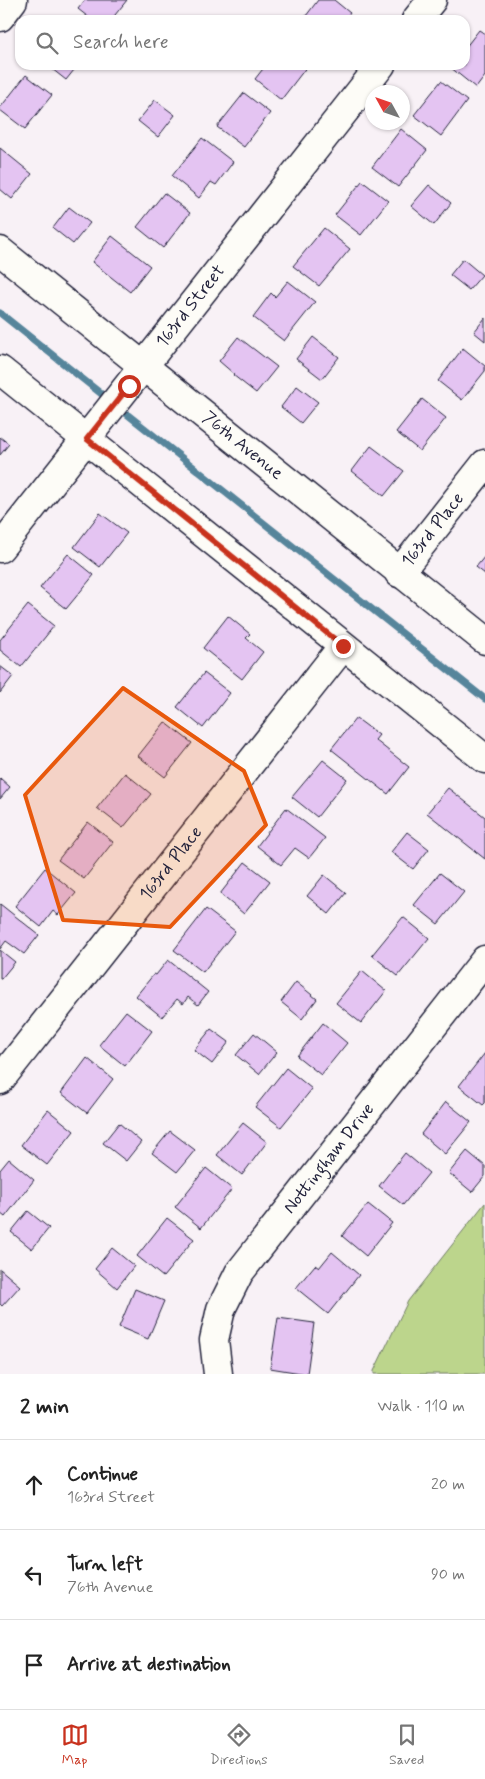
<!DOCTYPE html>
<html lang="en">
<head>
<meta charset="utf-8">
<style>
	:root { --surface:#fff; --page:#f2f2f2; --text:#222; --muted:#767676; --line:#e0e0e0; --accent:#c8321e }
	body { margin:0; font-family:Mynerve,sans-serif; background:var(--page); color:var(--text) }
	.compass { position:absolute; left:365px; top:85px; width:45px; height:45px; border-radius:50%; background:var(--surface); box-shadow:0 1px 4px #0004; rotate:310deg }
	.stop { position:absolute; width:15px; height:15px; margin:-11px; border:4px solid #c8321e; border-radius:50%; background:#fff }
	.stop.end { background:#c8321e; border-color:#fff; box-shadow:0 1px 5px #0008 }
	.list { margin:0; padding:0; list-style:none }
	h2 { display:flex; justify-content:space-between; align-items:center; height:65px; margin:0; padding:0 20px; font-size:21px }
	h2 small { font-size:16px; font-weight:400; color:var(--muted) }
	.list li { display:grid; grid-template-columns:32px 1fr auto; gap:15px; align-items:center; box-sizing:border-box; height:90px; padding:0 20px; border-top:1px solid var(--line) }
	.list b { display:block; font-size:19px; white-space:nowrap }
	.list p { margin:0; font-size:16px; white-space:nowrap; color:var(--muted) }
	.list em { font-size:16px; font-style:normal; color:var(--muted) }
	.icon { flex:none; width:28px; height:28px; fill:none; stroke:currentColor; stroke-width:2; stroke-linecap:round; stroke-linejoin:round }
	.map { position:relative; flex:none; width:485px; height:1374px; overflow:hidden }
	.search { position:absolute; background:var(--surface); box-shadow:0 1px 4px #0004; left:15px; right:15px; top:15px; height:55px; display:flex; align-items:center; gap:12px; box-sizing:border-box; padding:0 18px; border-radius:15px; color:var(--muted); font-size:19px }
	.sheet { height:335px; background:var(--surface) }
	nav { display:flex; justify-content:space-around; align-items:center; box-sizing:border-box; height:70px; border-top:1px solid var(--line); background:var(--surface); font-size:14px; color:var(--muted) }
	nav a { display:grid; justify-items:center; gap:2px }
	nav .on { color:var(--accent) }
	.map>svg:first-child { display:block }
	.green { fill:#bcd58c; stroke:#6f7c64 }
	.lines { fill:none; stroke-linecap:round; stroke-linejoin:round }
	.stream { stroke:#57859b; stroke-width:7 }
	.building { fill:#e4c4f2; stroke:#22223b }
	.minor-casing { stroke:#22223b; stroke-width:31 }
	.minor { stroke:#fdfcf7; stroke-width:28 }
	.route { stroke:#c8321e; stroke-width:6 }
	.marked { fill:#e8590c; fill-opacity:0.2; stroke:#e8590c; stroke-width:4; stroke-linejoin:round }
	.labels { text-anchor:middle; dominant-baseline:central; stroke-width:4.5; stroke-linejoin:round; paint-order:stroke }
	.street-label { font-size:18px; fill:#22223b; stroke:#fdfcf7 }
</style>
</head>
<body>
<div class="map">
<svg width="485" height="1374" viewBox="0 0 485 1374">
	<rect width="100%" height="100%" fill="#f8f1f6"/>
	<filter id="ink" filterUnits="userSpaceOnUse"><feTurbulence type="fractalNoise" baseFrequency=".02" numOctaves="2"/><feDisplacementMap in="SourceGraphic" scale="10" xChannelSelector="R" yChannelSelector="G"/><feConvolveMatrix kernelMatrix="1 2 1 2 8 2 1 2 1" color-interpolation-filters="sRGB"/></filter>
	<g filter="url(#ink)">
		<path class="green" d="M485,1203V1374H374V1371L408,1301Z"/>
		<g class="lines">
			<path class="stream" d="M0,313L109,400
				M118,407L485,699"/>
		</g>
		<path class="building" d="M85,0H127L111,20H92L78,9Z
			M318,0H334L350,13L345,20H303Z
			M479,30L485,34V76L476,88L450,67L451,65H465V48Z
			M47,65H78L66,80Z
			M266,65H308L281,100L255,79Z
			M26,75L52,95L25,129L0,110V108Z
			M441,81L467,101L441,136L414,115Z
			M244,93L270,113L244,147L217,127Z
			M155,100L175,115L158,137L138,121Z
			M401,129L427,150L398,187L372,167Z
			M202,138L233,162L216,185L211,182L199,198L172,176Z
			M0,148L32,174L12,199L0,189Z
			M362,181L388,201L361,235L335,215Z
			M429,185L451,203L434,225L411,206Z
			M164,193L190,213L163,248L137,227Z
			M69,207L90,223L73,244L53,228Z
			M324,228L350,249L319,286L293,266Z
			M112,236L150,266L130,292L92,262Z
			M463,259L482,275L469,290L450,275Z
			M288,281L315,302L284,341L253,317L271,293L275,297Z
			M485,318V341L474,332Z
			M238,337L277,367L256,393L233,375L234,374L219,361Z
			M313,337L339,357L322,379L296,359Z
			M463,348L485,366V371L462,400L438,381Z
			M297,386L318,402L301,423L281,407Z
			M422,399L446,418L420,451L396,432Z
			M0,437L9,444L0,455Z
			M371,446L404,471L384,496L352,471Z
			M100,513L127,533L100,567L74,547Z
			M68,554L94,575L66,609L40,588Z
			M485,556V574L476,567Z
			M28,605L54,626L21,667L0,650V640Z
			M228,616L250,634L246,638L263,652L242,679L203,648Z
			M0,666L13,676L0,693Z
			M204,673L230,693L203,728L177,707Z
			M356,718L379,735L375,740L409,767L388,794L331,749Z
			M165,722L192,743L165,777L138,756Z
			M323,760L347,779L317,817L292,797Z
			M125,773L151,794L123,828L97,808Z
			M0,778L10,787L0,799Z
			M448,788L485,817V859L427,813Z
			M286,808L325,838L309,858L295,848L281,865L257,846Z
			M88,822L113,842L84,879L58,860Z
			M407,832L429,849L413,869L391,852Z
			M245,862L270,881L244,914L220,894Z
			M45,868L76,893L58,915L53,911L41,927L15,906Z
			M440,873L464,892L438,924L414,905Z
			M324,875L346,893L329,914L307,896Z
			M0,904L39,935L24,954L6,941L0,949Z
			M206,909L235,931L203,972L174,950Z
			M403,917L429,938L398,976L372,955Z
			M0,950L15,962L1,979H0Z
			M168,960L208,992L198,1005L188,997L183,1004L177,999L162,1017L136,996L154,974L156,975Z
			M362,971L386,991L361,1023L336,1003Z
			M296,982L317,999L302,1019L281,1002Z
			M126,1011L152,1031L125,1066L99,1045Z
			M323,1023L347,1043L321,1075L297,1056Z
			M211,1029L229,1042L212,1064L194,1050Z
			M254,1033L277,1052L259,1074L236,1055Z
			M485,1053V1103L483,1105L459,1086Z
			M87,1058L113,1079L87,1113L61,1093Z
			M286,1068L312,1089L281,1127L255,1107Z
			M446,1102L471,1122L445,1154L421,1134Z
			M48,1110L74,1131L47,1165L21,1145Z
			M119,1123L141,1142L126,1161L103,1143Z
			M243,1123L267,1142L242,1175L217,1155Z
			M170,1131L195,1150L177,1172L152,1153Z
			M467,1151L485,1166V1176L472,1192L449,1173Z
			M405,1153L429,1173L403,1205L379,1186Z
			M9,1159L34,1180L5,1217L0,1213V1170Z
			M206,1168L232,1189L201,1228L175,1207Z
			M368,1204L392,1223L366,1256L342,1236Z
			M28,1211L49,1228L32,1249L11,1232Z
			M167,1218L194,1239L163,1277L137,1256Z
			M112,1248L134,1266L117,1288L95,1269Z
			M332,1252L359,1275L328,1314L296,1288L315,1265L319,1268Z
			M0,1269L20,1286L2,1306L0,1304Z
			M135,1289L164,1301L148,1339L119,1327Z
			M278,1318L314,1323L307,1374L270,1368Z"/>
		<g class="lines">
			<defs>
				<g id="minor">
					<path d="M0,17L13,0"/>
					<path d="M416,20L432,0"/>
					<path id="s1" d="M0,251L485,640"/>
					<path d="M0,370L485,759"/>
					<path id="s2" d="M0,548L381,65"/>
					<path id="s3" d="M399,573L485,464"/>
					<path id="s4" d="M0,1080L343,646"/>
					<path id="s5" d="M218,1374L214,1340L221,1309L239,1273L485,960"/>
				</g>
			</defs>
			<use href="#minor" class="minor-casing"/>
			<use href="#minor" class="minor"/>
		</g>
	</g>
	<g class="lines" filter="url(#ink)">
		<path class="route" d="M129,386L87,439L343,646"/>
	</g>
	<path class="marked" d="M123,688L244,771L266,825L170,927L63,920L25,795Z"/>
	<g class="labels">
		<g class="street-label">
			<text stroke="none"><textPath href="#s2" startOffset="308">163rd Street</textPath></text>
			<text stroke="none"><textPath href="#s1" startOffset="311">76th Avenue</textPath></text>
			<text stroke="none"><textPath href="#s3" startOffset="55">163rd Place</textPath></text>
			<text stroke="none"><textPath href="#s4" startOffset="276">163rd Place</textPath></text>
			<text stroke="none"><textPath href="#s5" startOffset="252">Nottingham Drive</textPath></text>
		</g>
	</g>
</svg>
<svg class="compass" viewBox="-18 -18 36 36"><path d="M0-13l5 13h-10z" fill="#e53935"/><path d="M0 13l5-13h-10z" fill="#767676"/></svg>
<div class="stop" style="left:129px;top:386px"></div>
<div class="stop end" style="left:343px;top:646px"></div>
<div class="search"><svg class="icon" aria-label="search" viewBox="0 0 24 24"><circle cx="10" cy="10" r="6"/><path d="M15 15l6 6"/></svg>Search here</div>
</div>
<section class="sheet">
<h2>2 min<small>Walk · 110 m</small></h2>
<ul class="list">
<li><svg class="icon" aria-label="ahead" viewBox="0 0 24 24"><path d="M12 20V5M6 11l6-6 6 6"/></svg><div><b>Continue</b><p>163rd Street</p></div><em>20 m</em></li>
<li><svg class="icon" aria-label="left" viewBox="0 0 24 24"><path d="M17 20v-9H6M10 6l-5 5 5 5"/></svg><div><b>Turn left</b><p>76th Avenue</p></div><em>90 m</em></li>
<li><svg class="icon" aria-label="arrive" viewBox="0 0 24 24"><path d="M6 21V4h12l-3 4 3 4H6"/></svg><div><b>Arrive at destination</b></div></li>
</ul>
</section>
<nav>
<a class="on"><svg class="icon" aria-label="map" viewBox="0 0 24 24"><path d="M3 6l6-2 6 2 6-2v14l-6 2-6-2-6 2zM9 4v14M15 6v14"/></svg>Map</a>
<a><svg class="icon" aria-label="directions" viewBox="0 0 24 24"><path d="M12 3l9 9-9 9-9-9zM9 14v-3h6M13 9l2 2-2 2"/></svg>Directions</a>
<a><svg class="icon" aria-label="saved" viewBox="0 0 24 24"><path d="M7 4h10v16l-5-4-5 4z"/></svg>Saved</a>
</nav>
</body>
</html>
